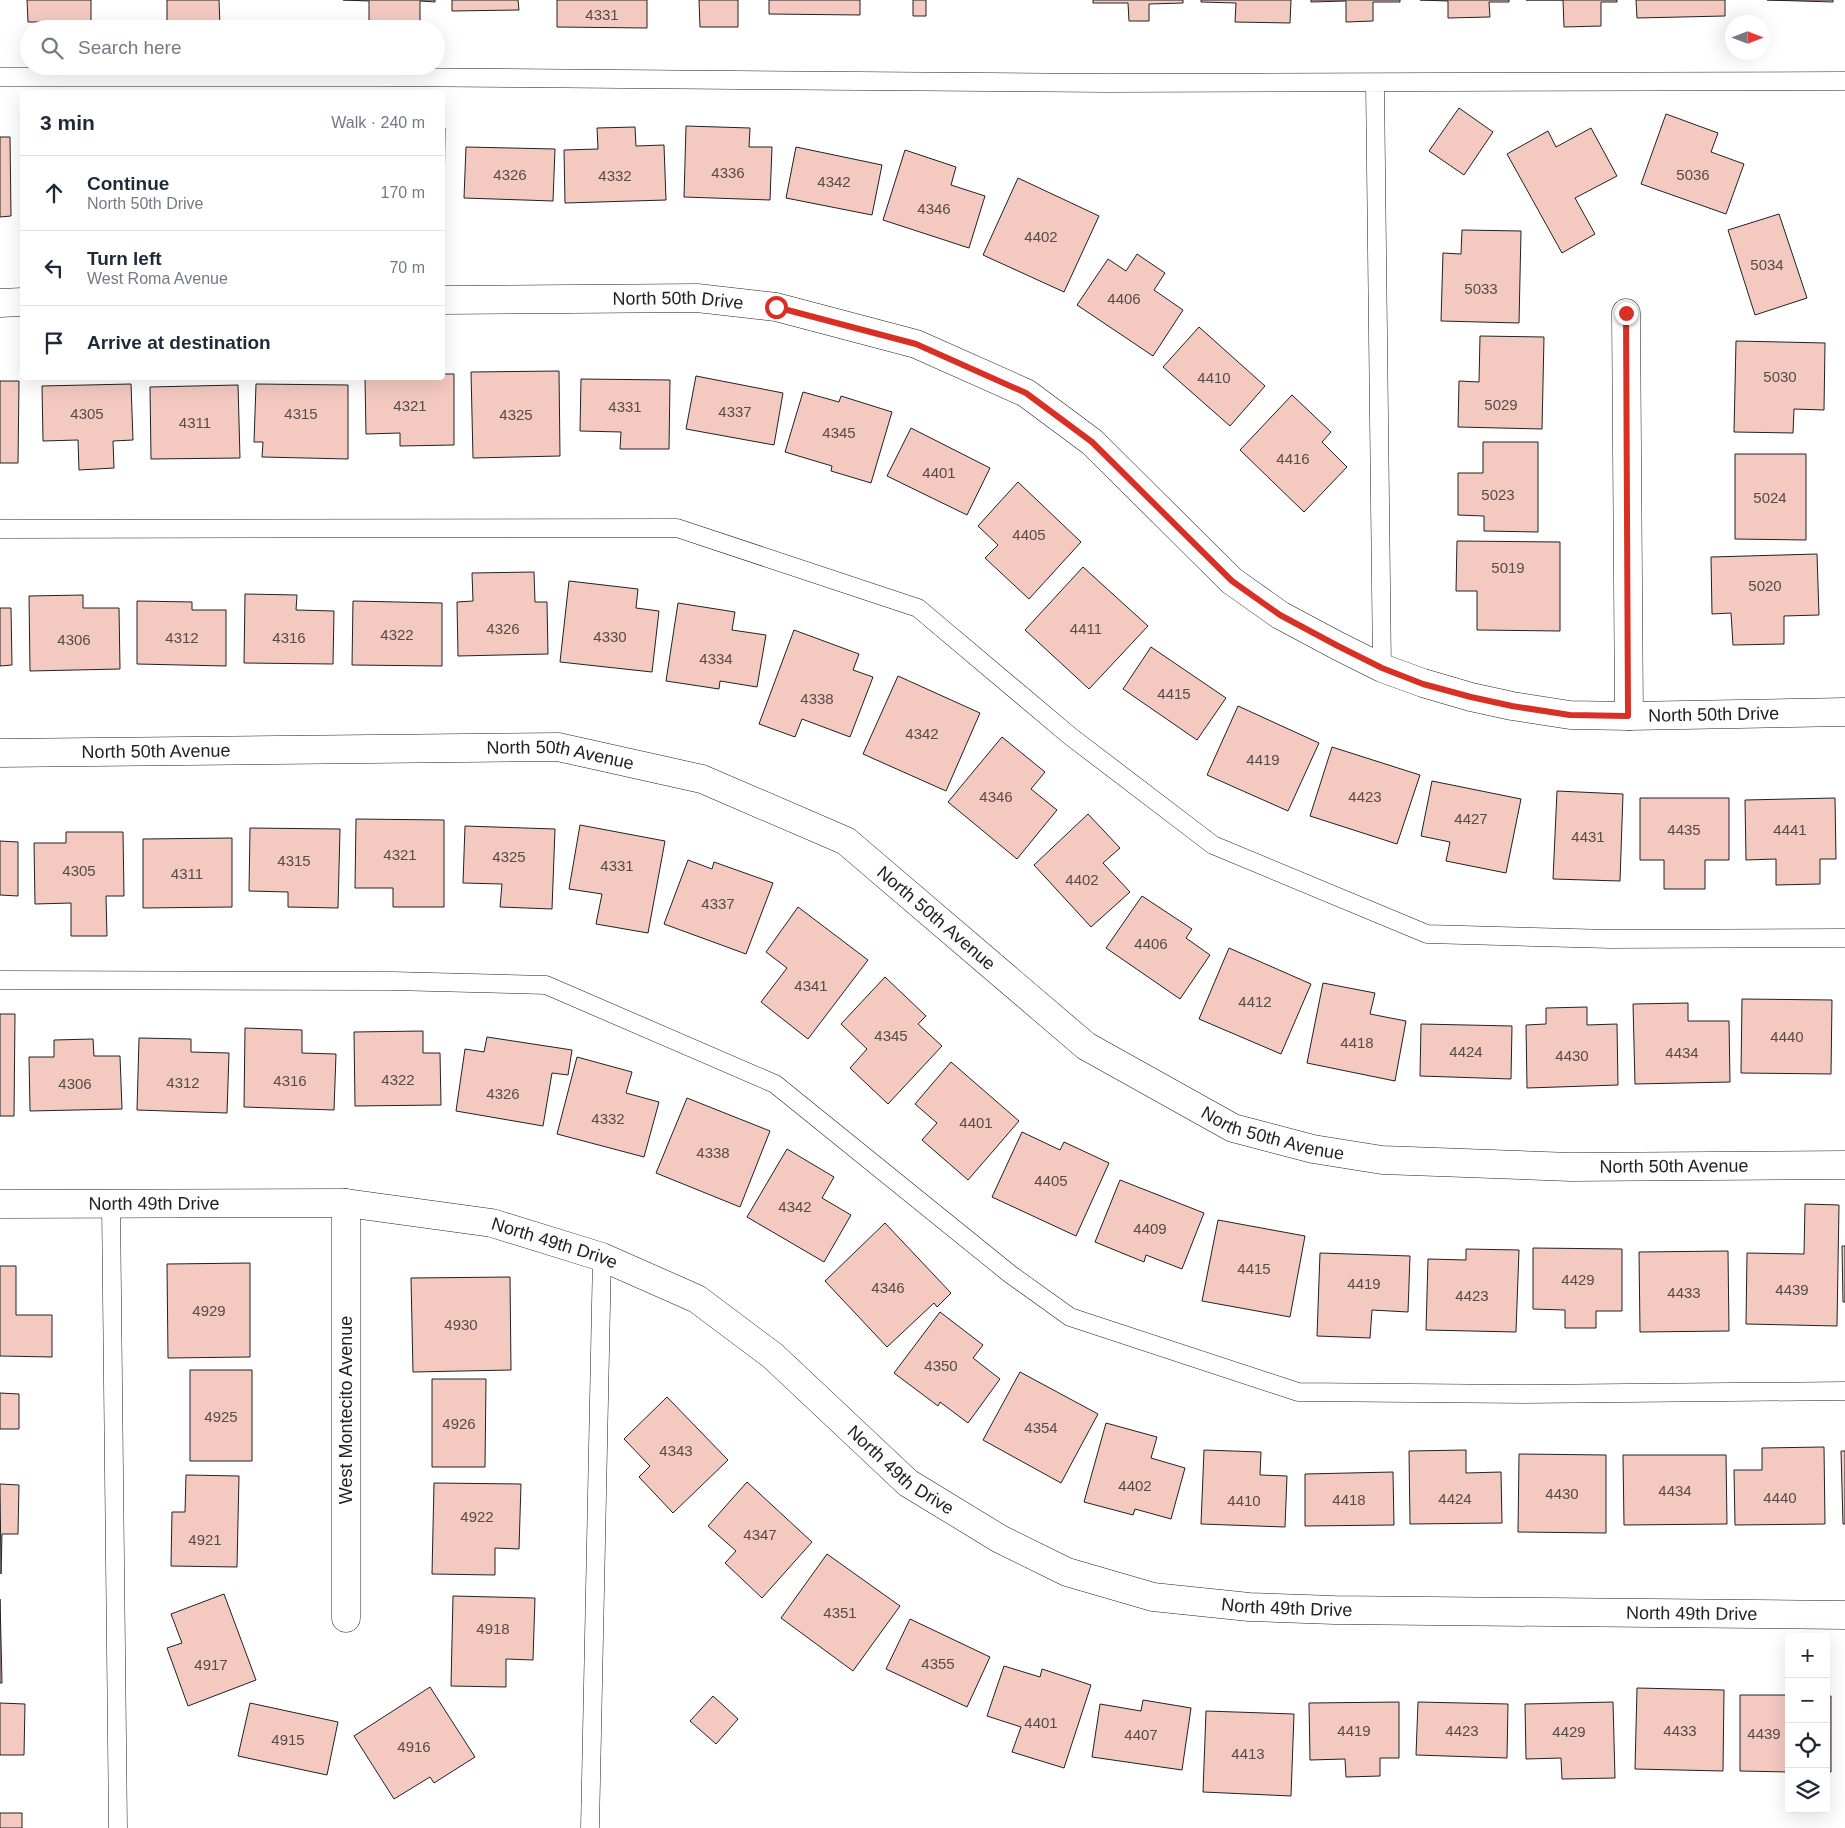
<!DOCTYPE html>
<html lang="en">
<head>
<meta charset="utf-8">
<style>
	:root { --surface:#fff; --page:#f6f6f7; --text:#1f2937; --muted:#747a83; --line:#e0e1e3 }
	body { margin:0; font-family:Helvetica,sans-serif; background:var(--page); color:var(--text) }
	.controls { position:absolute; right:15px; bottom:15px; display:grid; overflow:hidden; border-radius:5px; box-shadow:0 5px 20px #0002 }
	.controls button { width:45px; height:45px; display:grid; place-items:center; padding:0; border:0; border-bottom:1px solid var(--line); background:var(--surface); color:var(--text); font:25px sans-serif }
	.compass { position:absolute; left:1725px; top:15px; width:45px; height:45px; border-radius:50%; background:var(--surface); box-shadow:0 5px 20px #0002; rotate:90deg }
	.stop { position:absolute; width:15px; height:15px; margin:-11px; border:4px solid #d93025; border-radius:50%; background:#fff }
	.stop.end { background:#d93025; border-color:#fff; box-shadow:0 1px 5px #0008 }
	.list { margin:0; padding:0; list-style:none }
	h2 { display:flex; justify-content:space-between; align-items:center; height:65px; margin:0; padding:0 20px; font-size:21px }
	h2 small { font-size:16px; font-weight:400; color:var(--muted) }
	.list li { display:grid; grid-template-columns:32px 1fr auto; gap:15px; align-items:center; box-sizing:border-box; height:75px; padding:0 20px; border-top:1px solid var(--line) }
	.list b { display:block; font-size:19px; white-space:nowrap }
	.list p { margin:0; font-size:16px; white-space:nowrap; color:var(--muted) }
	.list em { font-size:16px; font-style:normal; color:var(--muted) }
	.icon { flex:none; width:28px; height:28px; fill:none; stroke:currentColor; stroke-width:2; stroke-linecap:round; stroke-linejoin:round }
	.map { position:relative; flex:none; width:1845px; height:1828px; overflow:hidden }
	.search { position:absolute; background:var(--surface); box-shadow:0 5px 20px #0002; left:20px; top:20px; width:425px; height:55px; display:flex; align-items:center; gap:12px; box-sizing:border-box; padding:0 18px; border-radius:28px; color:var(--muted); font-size:19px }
	.panel { position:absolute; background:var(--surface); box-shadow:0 5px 20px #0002; left:20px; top:90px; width:425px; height:290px; border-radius:5px }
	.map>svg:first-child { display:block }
	.building { fill:#f3c9c0; stroke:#222 }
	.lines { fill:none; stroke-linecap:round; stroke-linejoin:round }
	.service-casing { stroke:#222; stroke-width:19 }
	.minor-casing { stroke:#222; stroke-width:29 }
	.service { stroke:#fff; stroke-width:18 }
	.minor { stroke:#fff; stroke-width:28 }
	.route { stroke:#d93025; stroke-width:6 }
	.labels { text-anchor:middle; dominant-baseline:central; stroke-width:4; stroke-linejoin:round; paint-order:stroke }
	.number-label { font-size:15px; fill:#564c4a }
	.street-label { font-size:18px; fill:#222; stroke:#fff }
</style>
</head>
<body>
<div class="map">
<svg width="1845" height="1828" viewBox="0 0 1845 1828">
	<rect width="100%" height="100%" fill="#fff"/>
	<path class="building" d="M27,0H91V22H28Z
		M167,0H219L220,26H167Z
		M343,0H435V2L420,1V26L369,25V1Z
		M452,0H518L519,10L452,11Z
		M557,0H647V28L557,27Z
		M699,0H738V27H700Z
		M769,0H860V15L769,14Z
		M913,0H926V16H913Z
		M1093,0H1183V3L1149,4V21H1129L1128,3H1093Z
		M1201,0H1291L1290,23L1235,22L1236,3L1201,2Z
		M1311,0H1400V2H1373V21L1346,22V1L1311,2Z
		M1420,0H1509V2H1489L1490,17L1448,18V1Z
		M1526,0H1617V2H1601V26L1564,27L1563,0Z
		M1636,0H1725V16L1637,18Z
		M1767,0H1833V2Z
		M1459,108L1493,132L1464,175L1429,151Z
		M1666,114L1718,133L1711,152L1744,164L1726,214L1641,184Z
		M686,126L750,128L749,147H772L770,200L684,197Z
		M635,127L636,146L664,145L666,200L565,203L564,150L598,149L597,128Z
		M442,128H445L444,206H442Z
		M1591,128L1617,176L1575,198L1595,234L1562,253L1507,154L1548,131L1556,147Z
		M0,137H10L11,216L0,217Z
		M466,147L555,149L553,201L464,198Z
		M796,147L882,165L872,215L786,198Z
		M905,150L956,167L951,185L985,196L969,248L883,220Z
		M1018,178L1099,216L1064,292L983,255Z
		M1779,214L1807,298L1755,315L1728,230Z
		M1462,230L1521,231L1519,323L1441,321L1443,253L1461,254Z
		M1137,254L1165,273L1154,290L1183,310L1153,356L1077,305L1108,259L1126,271Z
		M1199,327L1265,386L1230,426L1163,367Z
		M1480,336L1544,337L1542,429L1458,427L1459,381L1479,382Z
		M1736,341L1825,343L1824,410L1794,409L1793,433L1734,432Z
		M559,371L560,456L473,458L471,372Z
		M442,374H454V445L400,446V433L366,434L365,378H442Z
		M696,376L783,393L774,445L686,429Z
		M581,379L670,380L669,449H620L621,432L580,431Z
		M0,381H19L18,463H0Z
		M131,384L133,440L113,441L114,468L79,470L78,440L43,441L42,386Z
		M256,384L348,385V459L262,457L263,442H254Z
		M238,385L240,458L151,459L150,387Z
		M803,392L839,402L841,396L892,412L871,483L831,471L832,466L785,452Z
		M1292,395L1331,432L1322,442L1347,467L1304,512L1240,450Z
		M911,428L990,468L967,515L887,476Z
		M1483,442H1538V532L1484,531V516L1458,515V473H1483Z
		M1735,454H1806V540L1735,539Z
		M1018,482L1081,542L1029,599L985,558L998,545L978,526Z
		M1457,541L1560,542V631L1477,630V591H1456Z
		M1817,554L1819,615L1784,616V644L1733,645L1731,613L1712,614L1711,557Z
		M1083,567L1148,626L1089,689L1025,630Z
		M534,572L535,602H547L548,654L458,656L457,602L473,601L472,573Z
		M569,581L638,589L636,608L659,611L652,672L560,662Z
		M245,594L297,595L296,610L334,611L333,664L244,663Z
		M83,595V608H119L120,669L30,671L29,596Z
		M137,601L192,602V610H226V666L137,664Z
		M353,601L442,603V666L352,665Z
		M678,603L735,612L732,630L766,635L757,687L720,681L719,689L666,681Z
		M0,608H11L12,665L0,666Z
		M794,630L859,654L853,670L873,677L850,737L802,719L795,737L759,724Z
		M1151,647L1226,698L1197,740L1123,689Z
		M898,676L980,713L946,791L863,754Z
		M1238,706L1319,743L1288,811L1207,775Z
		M1002,737L1045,772L1031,789L1057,810L1017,859L948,802Z
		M1332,747L1420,775L1397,844L1310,816Z
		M1432,781L1521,799L1506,873L1446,861L1450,842L1421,836Z
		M1557,791L1623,794L1620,881L1553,879Z
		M1640,798H1729V860H1705V889H1664V860H1640Z
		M1835,798L1836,859H1820V884L1776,885V859L1746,860L1745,800Z
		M1088,814L1120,848L1103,863L1130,892L1091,927L1034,865Z
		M356,819L444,820V907H393V888H355Z
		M580,825L665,841L648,933L596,924L602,894L569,889Z
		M465,826L555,829L552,909L500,907L502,884L463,883Z
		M250,828L340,829L338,908L288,907V892L249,891Z
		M66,832H123L124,896H106L107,936H71V903L35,904L34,843H66Z
		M232,838V907L143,908V839Z
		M0,841L18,842V896L0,895Z
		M688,860L712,869L714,862L773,883L746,954L664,924Z
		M1142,896L1192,929L1186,938L1210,955L1180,999L1106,948Z
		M798,907L868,960L808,1039L761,1002L787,968L766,952Z
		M1229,948L1311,984L1281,1054L1199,1019Z
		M885,977L926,1016L918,1024L942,1046L888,1104L850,1068L867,1049L841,1024Z
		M1323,983L1375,993L1370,1014L1406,1021L1395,1081L1307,1063Z
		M1742,999L1832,1000L1831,1074L1741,1073Z
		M1688,1003V1021H1729L1730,1082L1635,1084L1633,1004Z
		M1587,1007V1025L1617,1024L1618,1085L1527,1088L1526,1025L1546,1024V1008Z
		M0,1014H15L14,1116H0Z
		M1421,1024L1512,1026L1511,1079L1420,1076Z
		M245,1028L302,1030V1053L336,1054L334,1110L244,1107Z
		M423,1031V1053H440L441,1105L355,1106L354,1032Z
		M487,1037L572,1050L568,1075L552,1073L543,1126L456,1111L465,1049L484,1052Z
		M139,1038L191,1039V1052L229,1053L227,1113L137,1110Z
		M93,1039L94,1056H120L122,1109L30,1111L29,1057H54V1040Z
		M577,1057L632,1072L626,1093L659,1102L644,1157L557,1134Z
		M951,1062L1019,1121L968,1180L922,1140L937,1123L915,1104Z
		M687,1098L770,1131L740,1207L656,1173Z
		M1022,1132L1060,1150L1064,1142L1109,1163L1076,1236L992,1197Z
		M787,1149L834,1177L822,1198L851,1215L824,1262L747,1217Z
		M1120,1180L1204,1213L1182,1269L1146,1255L1144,1262L1095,1242Z
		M1805,1204L1839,1205L1837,1326L1746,1324L1747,1253L1804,1254Z
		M1218,1220L1305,1236L1290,1317L1202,1301Z
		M885,1223L951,1293L937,1307L934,1303L887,1347L825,1281Z
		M1842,1246H1845V1302H1843Z
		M1533,1248L1622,1249V1311H1596V1328H1565V1310L1533,1309Z
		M1466,1249L1519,1250L1516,1332L1426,1330L1428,1259L1466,1260Z
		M1728,1251L1729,1331L1640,1332L1639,1252Z
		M1320,1253L1410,1256L1408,1312L1372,1310L1370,1338L1317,1336Z
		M250,1263V1357L168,1358L167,1264Z
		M0,1266H16V1315H52V1357L0,1356Z
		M510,1277L511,1370L413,1372L411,1278Z
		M940,1312L983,1345L973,1358L1000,1379L968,1423L940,1402L938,1406L894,1373Z
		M190,1370H252V1461H190Z
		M1020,1372L1098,1414L1061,1483L983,1440Z
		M432,1379H486L485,1467H432Z
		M0,1393L19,1394V1429H0Z
		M667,1397L728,1460L673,1513L639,1477L650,1466L624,1439Z
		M1106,1423L1157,1437L1151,1458L1185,1468L1171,1519L1135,1509L1133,1515L1084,1502Z
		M1824,1447L1825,1524L1735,1525L1734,1470H1762V1448Z
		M1204,1450L1261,1452L1260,1475L1287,1476L1285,1527L1201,1524Z
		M1466,1450V1473L1501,1472L1502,1523L1410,1524L1409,1451Z
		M1841,1451H1845V1524H1843Z
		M1519,1454L1606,1455V1533L1518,1532Z
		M1623,1455H1726L1727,1524L1624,1525Z
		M1393,1472L1394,1525L1305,1526V1474Z
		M186,1475L239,1476L237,1567L171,1566L172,1512H185Z
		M747,1482L812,1542L762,1598L725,1563L736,1551L708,1526Z
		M434,1483L521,1484L519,1549L495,1548V1575L432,1574Z
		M0,1484L19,1485L18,1534H2L1,1574Z
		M827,1554L900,1606L853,1671L781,1618Z
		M224,1594L256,1680L188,1706L167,1648L182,1643L171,1614Z
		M453,1596L535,1598L533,1660L506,1659V1687L451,1686Z
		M0,1599L2,1683H0Z
		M910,1619L990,1657L967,1707L886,1669Z
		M1004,1666L1040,1677L1042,1669L1091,1685L1064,1768L1012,1752L1021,1727L987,1716Z
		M430,1687L475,1757L434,1783L430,1777L394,1799L354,1736Z
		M1637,1688L1724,1690L1723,1771L1635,1769Z
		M1740,1695H1789V1772L1740,1771Z
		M713,1696L738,1719L716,1744L690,1721Z
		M1826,1696H1831V1772H1826Z
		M1143,1700L1191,1708L1182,1770L1092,1757L1100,1704L1141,1711Z
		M1399,1702V1758H1380V1776L1346,1777L1345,1759L1310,1760L1309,1703Z
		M1418,1702L1508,1704L1507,1758L1416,1755Z
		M1613,1702L1615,1778L1562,1779L1561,1758L1526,1759L1525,1704Z
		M0,1703L25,1704L24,1755H0Z
		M250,1703L338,1722L327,1775L238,1756Z
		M1206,1711L1294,1714L1291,1796L1203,1792Z
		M0,1813H22V1828H0Z"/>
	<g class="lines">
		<defs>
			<path id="service" d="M0,77H377L1105,83L1845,81
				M1375,83L1382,668
				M0,529L677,528L918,608L1070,736L1213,845L1427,934L1611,939L1845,938
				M0,980L392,981L546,985L775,1084L1010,1274L1070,1317L1298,1392L1524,1394L1845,1391
				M111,1205L118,1828
				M590,1828L602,1257"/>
			<g id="minor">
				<path id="s1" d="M442,300L697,298L776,307L916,344L1026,393L1092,442L1232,581L1280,615L1338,646L1382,668L1423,683L1471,697L1512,706L1570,715L1629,716L1845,712"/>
				<path d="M0,303L22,302"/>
				<path d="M1626,313L1629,716"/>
				<path id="s2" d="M0,753L558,747L702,779L846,841L1086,1046L1233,1128L1313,1149L1382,1160L1571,1167L1845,1165"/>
				<path d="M346,1203V1618"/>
				<path id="s3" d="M0,1204L346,1203L492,1223L602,1257L697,1299L773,1356L908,1483L1000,1539L1067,1572L1153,1597L1249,1607L1334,1610L1845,1615"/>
			</g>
		</defs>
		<use href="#service" class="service-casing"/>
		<use href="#minor" class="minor-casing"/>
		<use href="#service" class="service"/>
		<use href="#minor" class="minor"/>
	</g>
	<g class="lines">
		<path class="route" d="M776,307L916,344L1026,393L1092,442L1232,581L1280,615L1338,646L1382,668L1423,684L1471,697L1512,706L1570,715L1628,716L1626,313"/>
	</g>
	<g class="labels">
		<g class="number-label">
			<text x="602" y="14">4331</text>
			<text x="728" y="172">4336</text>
			<text x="510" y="174">4326</text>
			<text x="1693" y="174">5036</text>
			<text x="615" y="175">4332</text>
			<text x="834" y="181">4342</text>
			<text x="934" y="208">4346</text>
			<text x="1041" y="236">4402</text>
			<text x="1767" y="264">5034</text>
			<text x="1481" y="288">5033</text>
			<text x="1124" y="298">4406</text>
			<text x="1780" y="376">5030</text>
			<text x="1214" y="377">4410</text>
			<text x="1501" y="404">5029</text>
			<text x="410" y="405">4321</text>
			<text x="625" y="406">4331</text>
			<text x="735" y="411">4337</text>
			<text x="87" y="413">4305</text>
			<text x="301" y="413">4315</text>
			<text x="516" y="414">4325</text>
			<text x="195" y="422">4311</text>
			<text x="839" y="432">4345</text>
			<text x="1293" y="458">4416</text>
			<text x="939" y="472">4401</text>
			<text x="1498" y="494">5023</text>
			<text x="1770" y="497">5024</text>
			<text x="1029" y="534">4405</text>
			<text x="1508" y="567">5019</text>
			<text x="1765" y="585">5020</text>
			<text x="503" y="628">4326</text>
			<text x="1086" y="628">4411</text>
			<text x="397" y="634">4322</text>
			<text x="610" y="636">4330</text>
			<text x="182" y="637">4312</text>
			<text x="289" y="637">4316</text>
			<text x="74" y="639">4306</text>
			<text x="716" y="658">4334</text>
			<text x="1174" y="693">4415</text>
			<text x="817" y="698">4338</text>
			<text x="922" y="733">4342</text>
			<text x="1263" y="759">4419</text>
			<text x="996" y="796">4346</text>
			<text x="1365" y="796">4423</text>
			<text x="1471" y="818">4427</text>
			<text x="1684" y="829">4435</text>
			<text x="1790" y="829">4441</text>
			<text x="1588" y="836">4431</text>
			<text x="400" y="854">4321</text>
			<text x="509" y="856">4325</text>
			<text x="294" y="860">4315</text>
			<text x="617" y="865">4331</text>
			<text x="79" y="870">4305</text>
			<text x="187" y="873">4311</text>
			<text x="1082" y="879">4402</text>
			<text x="718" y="903">4337</text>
			<text x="1151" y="943">4406</text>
			<text x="811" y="985">4341</text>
			<text x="1255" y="1001">4412</text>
			<text x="891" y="1035">4345</text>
			<text x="1787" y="1036">4440</text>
			<text x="1357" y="1042">4418</text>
			<text x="1466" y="1051">4424</text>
			<text x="1682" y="1052">4434</text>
			<text x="1572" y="1055">4430</text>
			<text x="398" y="1079">4322</text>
			<text x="290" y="1080">4316</text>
			<text x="183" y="1082">4312</text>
			<text x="75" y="1083">4306</text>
			<text x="503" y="1093">4326</text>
			<text x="608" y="1118">4332</text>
			<text x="976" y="1122">4401</text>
			<text x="713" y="1152">4338</text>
			<text x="1051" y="1180">4405</text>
			<text x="795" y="1206">4342</text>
			<text x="1150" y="1228">4409</text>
			<text x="1254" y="1268">4415</text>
			<text x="1578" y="1279">4429</text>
			<text x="1364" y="1283">4419</text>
			<text x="888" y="1287">4346</text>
			<text x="1792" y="1289">4439</text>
			<text x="1684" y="1292">4433</text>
			<text x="1472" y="1295">4423</text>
			<text x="209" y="1310">4929</text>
			<text x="461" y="1324">4930</text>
			<text x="941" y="1365">4350</text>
			<text x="221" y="1416">4925</text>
			<text x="459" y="1423">4926</text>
			<text x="1041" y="1427">4354</text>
			<text x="676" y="1450">4343</text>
			<text x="1135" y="1485">4402</text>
			<text x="1675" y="1490">4434</text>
			<text x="1562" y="1493">4430</text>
			<text x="1780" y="1497">4440</text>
			<text x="1455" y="1498">4424</text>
			<text x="1349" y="1499">4418</text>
			<text x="1244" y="1500">4410</text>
			<text x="477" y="1516">4922</text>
			<text x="760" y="1534">4347</text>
			<text x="205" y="1539">4921</text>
			<text x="840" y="1612">4351</text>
			<text x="493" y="1628">4918</text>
			<text x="938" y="1663">4355</text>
			<text x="211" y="1664">4917</text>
			<text x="1041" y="1722">4401</text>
			<text x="1354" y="1730">4419</text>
			<text x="1462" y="1730">4423</text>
			<text x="1680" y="1730">4433</text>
			<text x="1569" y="1731">4429</text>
			<text x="1764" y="1733">4439</text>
			<text x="1141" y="1734">4407</text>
			<text x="288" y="1739">4915</text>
			<text x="414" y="1746">4916</text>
			<text x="1248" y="1753">4413</text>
		</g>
		<g class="street-label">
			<text stroke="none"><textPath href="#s1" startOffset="236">North 50th Drive</textPath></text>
			<text stroke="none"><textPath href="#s1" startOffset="1391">North 50th Drive</textPath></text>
			<text stroke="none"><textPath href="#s2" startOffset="156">North 50th Avenue</textPath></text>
			<text stroke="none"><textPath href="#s2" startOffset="561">North 50th Avenue</textPath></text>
			<text stroke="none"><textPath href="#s2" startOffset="981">North 50th Avenue</textPath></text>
			<text stroke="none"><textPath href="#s2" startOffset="1386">North 50th Avenue</textPath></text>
			<text stroke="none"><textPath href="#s2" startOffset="1791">North 50th Avenue</textPath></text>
			<text stroke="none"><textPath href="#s3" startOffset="154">North 49th Drive</textPath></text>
			<text stroke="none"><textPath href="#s3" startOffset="559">North 49th Drive</textPath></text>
			<text transform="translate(346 1410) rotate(-90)">West Montecito Avenue</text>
			<text stroke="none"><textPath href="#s3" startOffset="979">North 49th Drive</textPath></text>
			<text stroke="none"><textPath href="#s3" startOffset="1399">North 49th Drive</textPath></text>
			<text stroke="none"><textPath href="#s3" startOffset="1804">North 49th Drive</textPath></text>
		</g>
	</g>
</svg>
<div class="controls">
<button>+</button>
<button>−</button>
<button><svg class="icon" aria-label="locate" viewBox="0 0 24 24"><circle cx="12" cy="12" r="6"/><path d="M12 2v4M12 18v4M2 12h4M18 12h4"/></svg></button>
<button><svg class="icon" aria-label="layers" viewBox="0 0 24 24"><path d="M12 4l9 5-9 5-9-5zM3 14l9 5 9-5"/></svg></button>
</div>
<svg class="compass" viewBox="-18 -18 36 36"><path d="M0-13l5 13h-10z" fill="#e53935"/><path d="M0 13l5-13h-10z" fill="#747a83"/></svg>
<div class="stop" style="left:776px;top:307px"></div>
<div class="stop end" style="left:1626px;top:313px"></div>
<div class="search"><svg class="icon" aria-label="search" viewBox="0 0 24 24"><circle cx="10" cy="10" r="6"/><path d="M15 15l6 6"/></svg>Search here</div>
<section class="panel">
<h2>3 min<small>Walk · 240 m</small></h2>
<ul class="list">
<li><svg class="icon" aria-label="ahead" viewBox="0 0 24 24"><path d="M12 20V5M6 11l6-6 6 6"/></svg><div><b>Continue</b><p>North 50th Drive</p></div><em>170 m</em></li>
<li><svg class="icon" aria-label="left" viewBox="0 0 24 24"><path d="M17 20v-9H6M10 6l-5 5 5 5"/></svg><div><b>Turn left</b><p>West Roma Avenue</p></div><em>70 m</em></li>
<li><svg class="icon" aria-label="arrive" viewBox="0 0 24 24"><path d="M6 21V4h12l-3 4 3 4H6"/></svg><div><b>Arrive at destination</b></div></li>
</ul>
</section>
</div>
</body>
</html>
